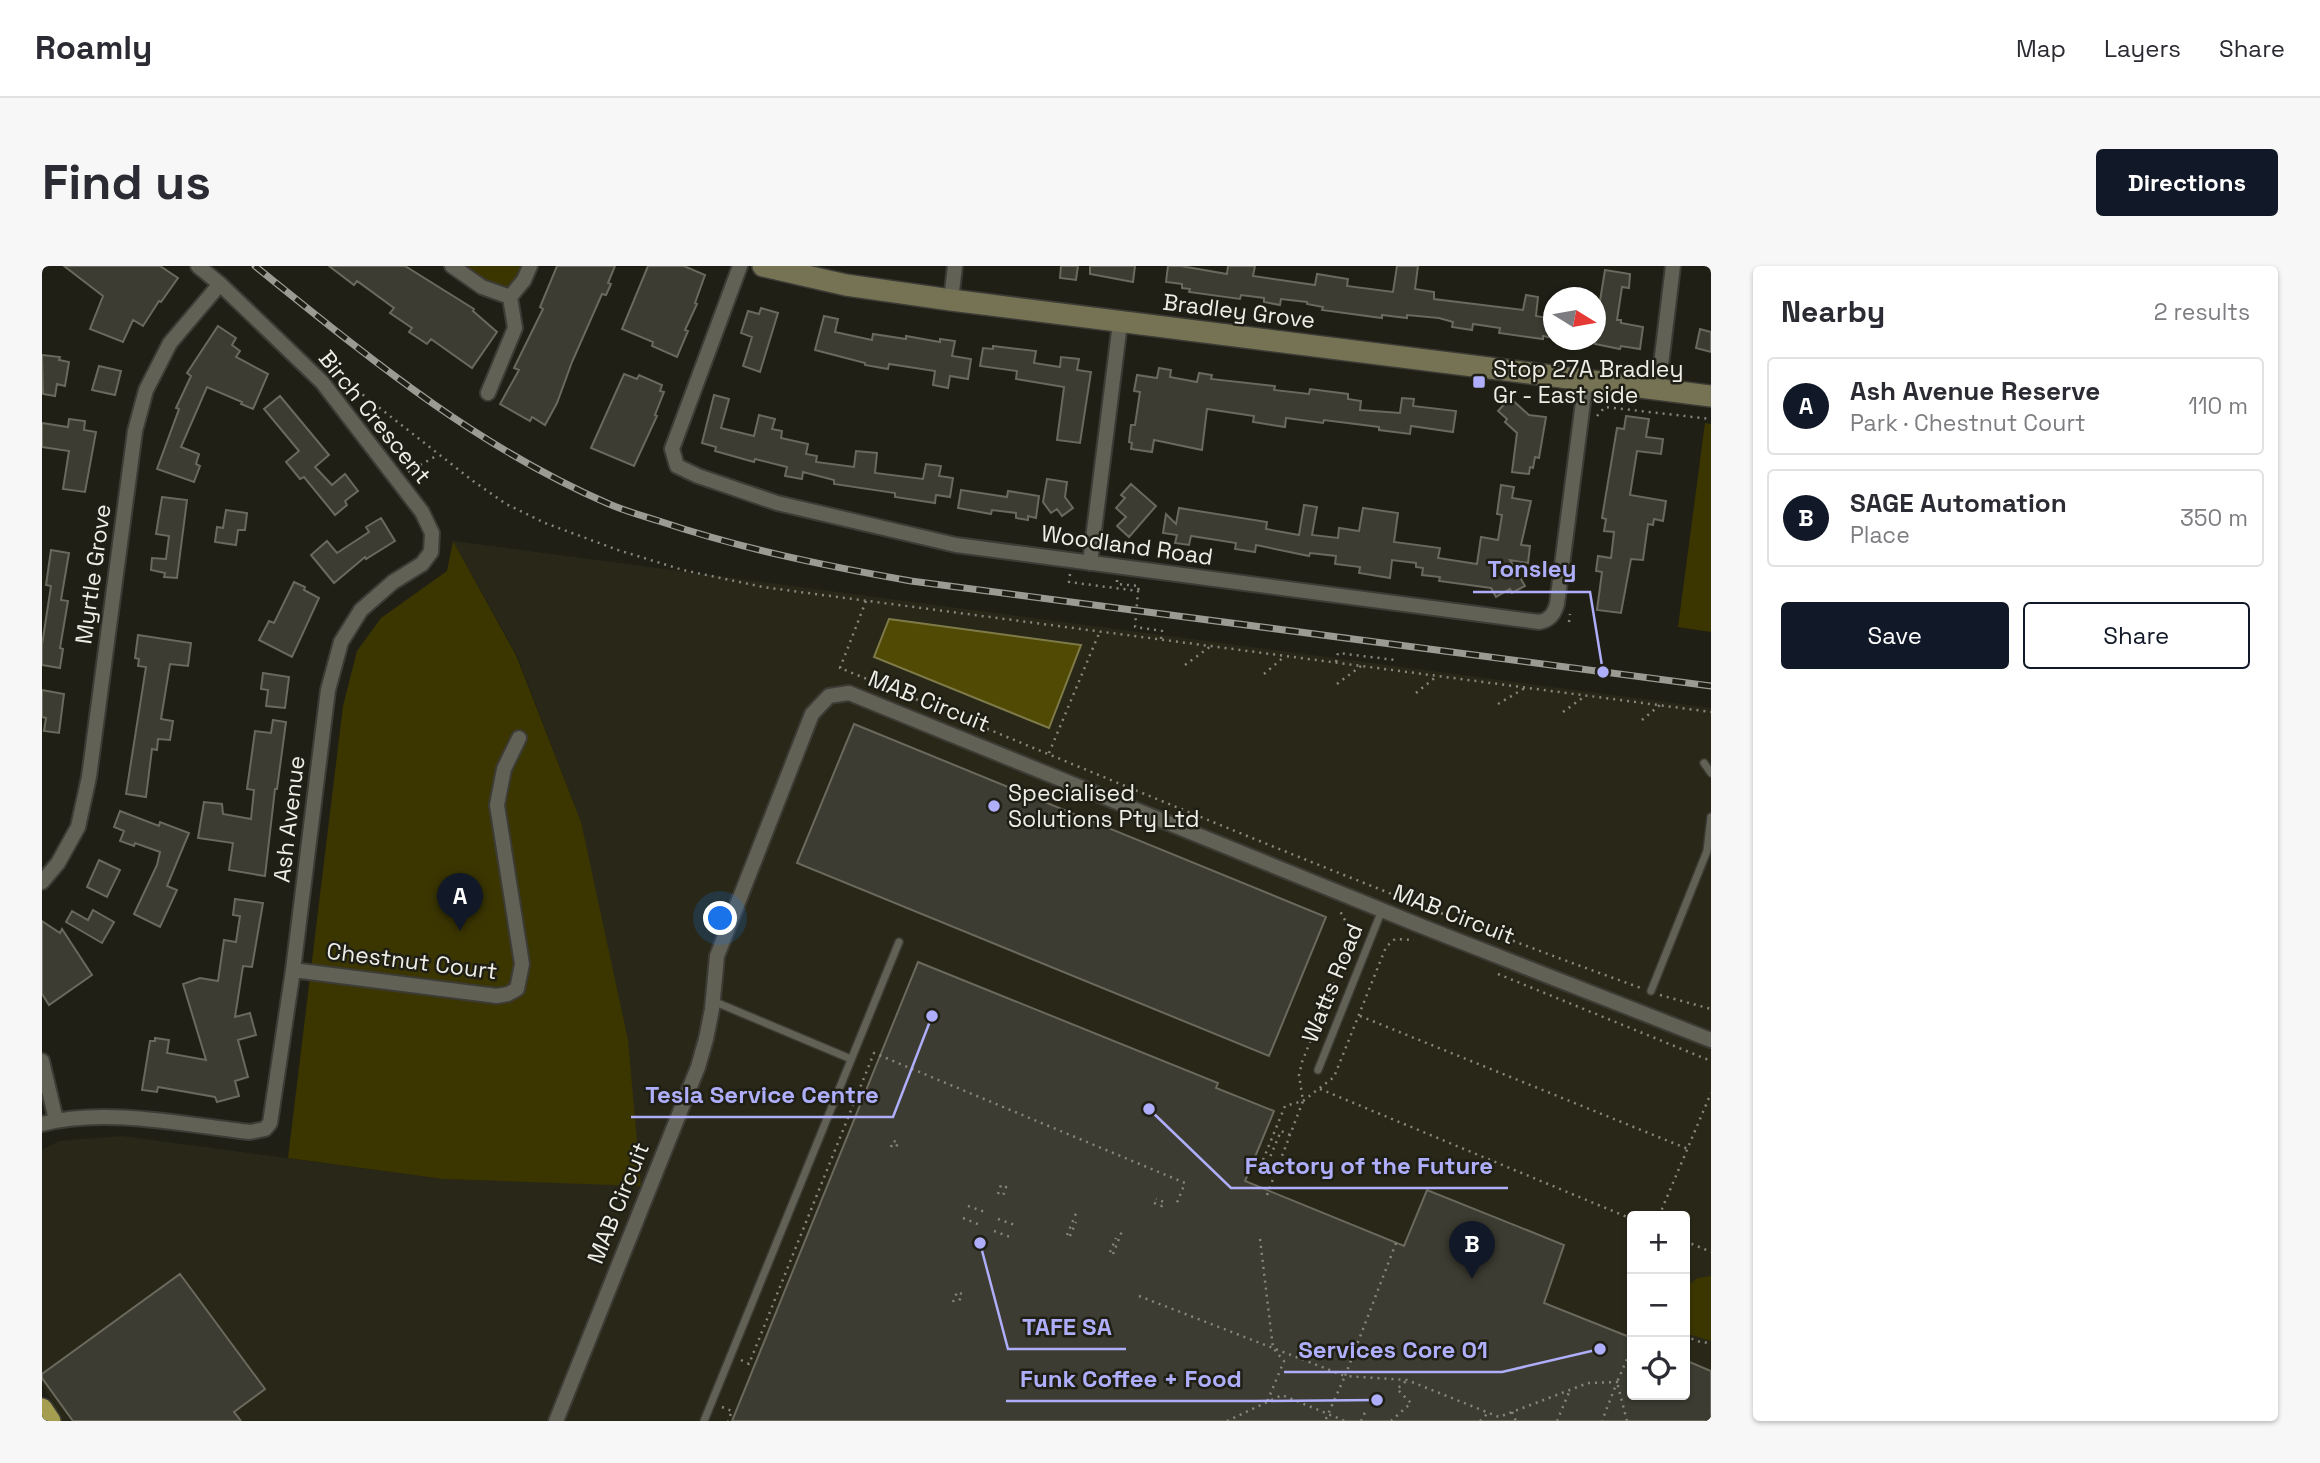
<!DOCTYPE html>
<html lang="en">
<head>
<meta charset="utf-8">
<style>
	:root { --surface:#fff; --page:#f7f7f7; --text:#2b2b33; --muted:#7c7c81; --line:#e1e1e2; --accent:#111827 }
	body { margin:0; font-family:"Space Grotesk",sans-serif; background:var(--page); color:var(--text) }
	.controls { position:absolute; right:21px; bottom:21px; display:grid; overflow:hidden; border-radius:7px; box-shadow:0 2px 5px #0004 }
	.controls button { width:63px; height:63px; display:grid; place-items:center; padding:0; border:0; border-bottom:2px solid var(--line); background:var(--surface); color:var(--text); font:35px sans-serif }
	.compass { position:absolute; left:1501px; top:21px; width:63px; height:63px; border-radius:50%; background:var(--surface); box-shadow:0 2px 5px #0004; rotate:101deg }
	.you { position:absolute; left:679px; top:653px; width:24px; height:24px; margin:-18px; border:5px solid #fff; border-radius:50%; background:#1a73e8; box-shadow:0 0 0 10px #1a73e833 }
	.badge { display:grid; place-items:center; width:46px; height:46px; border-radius:50%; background:var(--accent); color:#fff; font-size:23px; font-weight:700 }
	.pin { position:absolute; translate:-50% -58px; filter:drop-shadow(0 2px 4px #0008) }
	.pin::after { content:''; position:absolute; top:37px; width:24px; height:21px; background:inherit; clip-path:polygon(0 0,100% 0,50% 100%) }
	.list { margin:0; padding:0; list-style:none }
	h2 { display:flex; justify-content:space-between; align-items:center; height:91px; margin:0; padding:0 28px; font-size:30px }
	h2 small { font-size:23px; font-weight:400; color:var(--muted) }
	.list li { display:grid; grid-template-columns:46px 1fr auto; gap:21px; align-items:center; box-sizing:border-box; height:98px; margin:0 14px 14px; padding:0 14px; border:2px solid var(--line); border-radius:7px }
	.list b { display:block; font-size:26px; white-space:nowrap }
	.list p { margin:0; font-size:23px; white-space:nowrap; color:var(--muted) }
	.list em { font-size:23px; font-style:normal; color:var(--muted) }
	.actions { display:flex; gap:14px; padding:21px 28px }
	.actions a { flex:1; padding:16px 0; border:2px solid var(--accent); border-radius:7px; text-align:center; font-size:24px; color:var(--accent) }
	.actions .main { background:var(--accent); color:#fff }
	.icon { flex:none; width:38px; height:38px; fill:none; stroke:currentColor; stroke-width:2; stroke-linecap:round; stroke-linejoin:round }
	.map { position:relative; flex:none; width:1669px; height:1155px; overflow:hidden; border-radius:7px }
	header { display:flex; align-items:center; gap:42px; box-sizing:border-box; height:98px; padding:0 35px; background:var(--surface); border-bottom:2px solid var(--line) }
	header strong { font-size:33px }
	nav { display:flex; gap:38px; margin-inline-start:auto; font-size:24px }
	.intro { display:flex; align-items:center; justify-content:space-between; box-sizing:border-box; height:168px; padding:0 42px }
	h1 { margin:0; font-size:49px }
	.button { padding:18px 32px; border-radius:7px; background:var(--accent); color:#fff; font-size:24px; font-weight:700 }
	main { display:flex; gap:42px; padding:0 42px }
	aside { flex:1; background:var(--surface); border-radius:7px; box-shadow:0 2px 5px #0004 }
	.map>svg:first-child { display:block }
	.built { fill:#292818; fill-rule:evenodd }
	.green { fill:#3b3600 }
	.water { fill:#504a05; stroke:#7f7b49; stroke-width:2 }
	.building { fill:#3d3c32; stroke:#6a695d; stroke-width:2 }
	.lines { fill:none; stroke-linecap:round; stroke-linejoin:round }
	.lane-casing { stroke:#3c3b35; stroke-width:10 }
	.street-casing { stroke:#3c3b35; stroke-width:18 }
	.secondary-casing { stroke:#3c3b35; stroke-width:24 }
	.highway-casing { stroke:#3c3b35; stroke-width:24 }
	.path { stroke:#86867e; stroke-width:2.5; stroke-dasharray:2 5; stroke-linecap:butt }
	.lane { stroke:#616155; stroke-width:7 }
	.street { stroke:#616155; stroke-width:14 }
	.secondary { stroke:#757354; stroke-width:21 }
	.highway { stroke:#a59e50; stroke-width:21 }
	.rail-casing { stroke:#9b9b93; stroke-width:7 }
	.rail { stroke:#201f16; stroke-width:4.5; stroke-dasharray:13; stroke-linecap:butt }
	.poi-dot { fill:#aeaefa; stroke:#201f16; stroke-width:2.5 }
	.labels { text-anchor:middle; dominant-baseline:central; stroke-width:5; stroke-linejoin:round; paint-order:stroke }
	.street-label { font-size:23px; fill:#eeeee7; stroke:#201f16 }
	.poi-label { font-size:23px; fill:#eeeee7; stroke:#201f16; text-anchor:start }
	.leader { fill:none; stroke:#aeaefa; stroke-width:2.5 }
	.callout-dot { fill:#aeaefa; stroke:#201f16; stroke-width:2.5 }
	.callout-label { font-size:24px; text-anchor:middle; font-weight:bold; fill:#aeaefa; stroke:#201f16; stroke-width:5; stroke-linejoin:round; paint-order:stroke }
</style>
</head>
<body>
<header>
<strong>Roamly</strong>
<nav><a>Map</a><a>Layers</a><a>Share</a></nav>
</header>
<div class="intro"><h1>Find us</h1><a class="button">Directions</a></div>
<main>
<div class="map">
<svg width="1669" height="1155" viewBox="0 0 1669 1155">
	<rect width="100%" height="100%" fill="#201f16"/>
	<path class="built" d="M411,275L1669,442V1155H19L0,1117V884L17,875L80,870L401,913L599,919L539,556L475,389ZM1590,950H1643V1129H1590Z"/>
	<path class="green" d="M417,0H483L468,27L442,17Z
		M1663,157L1669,158V366L1636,361Z
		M411,275L474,389L539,556L586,774L599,920L401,913L246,892L301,440L315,385L339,352L405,305Z
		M1669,1010V1075L1643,1067V1021L1656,1012Z"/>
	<path class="water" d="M847,353L1039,379L1007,462L832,391Z"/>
	<path class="building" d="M22,0H118L136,12L119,36L117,35L101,60L91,54L81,76L48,63L61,30Z
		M287,0H363L432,43L431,45L455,66L430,102L389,73L385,78L367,66L370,62L348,47L352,42L315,15L312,19Z
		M515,0H573L566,17L569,18L564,29L560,28L530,96L515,137L503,159L490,151L488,155L458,138L477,104L472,102L501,43L498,41Z
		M606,0H642L663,9L653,37L655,38L643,64L646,65L635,91L610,80L611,76L580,63Z
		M1019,0H1036L1034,14L1018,12Z
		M1048,0H1093L1091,16L1048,8Z
		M1126,0H1139L1185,8L1186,0H1213L1211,10L1273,19L1275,8L1306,13L1305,20L1351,26L1355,0H1376L1373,23L1392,26V33L1481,44L1484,29L1496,31L1494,50L1511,53V72L1501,70V73L1457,67L1458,62L1431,58L1430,64L1410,61L1411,56L1397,52L1365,49V52L1340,49V52L1280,44L1281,41L1265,38V36L1239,33L1238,39L1222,36V32L1199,29L1198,33L1147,26L1148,23L1140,22V18L1124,16Z
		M1563,4L1588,8L1587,22L1580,21L1575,54H1579V57L1601,61L1598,83L1579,80L1578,83L1553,78V47H1556Z
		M719,42L736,47L718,106L701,100L710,71L699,67L706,45L717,48Z
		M782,50L796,53L793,66L830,74L831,68L864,73V70L898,76V73L913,75L910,90L929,93L926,113L908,110L906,122L891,119L893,105L847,98L846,103L823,99V97L773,84Z
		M176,60L194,72L190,79L198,85L194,91L226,108L211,143L199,138L200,136L165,121L139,181L157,188L154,198L158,200L152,216L115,203L137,143L134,142L149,110L145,107Z
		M1658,63L1669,66V86L1654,82Z
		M951,80L994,85L992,97L1018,101L1019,91L1037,93L1035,104L1049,106L1038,177L1015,174L1022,121L974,113L975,105L938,100L941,82L951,83Z
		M0,89L18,91L17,94L27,96L23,120L15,118L13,130L1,128Z
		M57,100L79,105L73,129L50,124Z
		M1117,102L1129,104L1128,111L1155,116L1157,107L1170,109L1169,113L1233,120L1232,124L1267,128L1268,123L1306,128V133L1319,135L1318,144L1358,147L1360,132L1372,133L1371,140L1414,145L1411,166L1369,160L1368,168L1337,164V161L1282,154L1281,157L1244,152L1243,161L1211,156L1212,150L1165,143L1160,184L1112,174L1110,186L1089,183L1090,177L1087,176L1089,159H1093L1098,126L1092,125L1095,109L1115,112Z
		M582,108L595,113L597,109L620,119L618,125L622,126L613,149L615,150L592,200L549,182Z
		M672,129L687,133L679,162L712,170L717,149L733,153L730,163L740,165L739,172L766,178L764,188L775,190L774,196L812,201L814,185L835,187L833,207L881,213L884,198L899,200L897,210L911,212L908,231L894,229L893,237L853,231V227L792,218V214L761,206L760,213L743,210L745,201L713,193L712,196L673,185L674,181L660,177Z
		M238,130L287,189L273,201L290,219L303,208L316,225L303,235L305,239L293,249L262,211L258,213L244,196L257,185L222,143Z
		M1468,132L1487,149L1504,151L1497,192L1493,191L1491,202L1488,201L1487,208L1470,206L1475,167L1463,156L1465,153L1456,145Z
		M1584,150L1607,153L1604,171L1621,173L1619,188L1595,185L1588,229L1624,235L1621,255L1612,253L1611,259L1606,258L1601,294L1589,293L1579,347L1555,344L1560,306L1554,305L1556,290L1569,292L1572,266L1562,265L1564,253L1560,252L1575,162L1582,163Z
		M27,153L43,155L42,164L54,166L43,226L21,223L27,185L0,181V157L26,161Z
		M1005,213L1025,216L1023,231L1031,242L1020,250L1015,243L1009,247L1001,236Z
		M1089,218L1114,240L1087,271L1075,260L1084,251L1074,242L1083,232L1079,229Z
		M1459,219L1472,221L1470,232L1489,235L1479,279L1488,280L1486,297L1468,294L1483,320L1470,327L1468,323L1454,331L1449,322L1397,315L1398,311L1380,309L1381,302L1374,301V297L1350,294L1348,312L1317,307L1318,301L1293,298L1294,290L1268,287L1267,290L1214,279L1213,286L1193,283L1194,277L1149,270L1147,279L1133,277L1135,269L1121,267L1124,248L1134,258L1137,242L1225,256L1224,263L1257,269L1262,239L1275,241L1270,269L1296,272L1297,262L1317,265L1321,242L1356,247L1352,276L1398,282L1396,292L1435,298L1439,271L1456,274L1460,249L1455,248Z
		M919,224L965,231L966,225L997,230L994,252L986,250V254L974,252V247L950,244L949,248L916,242Z
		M120,231L145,234L135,312L122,311L123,307L109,304L110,292L124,293L127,270L114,268Z
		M184,244L205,247L203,264H196L194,279L173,276L175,261L181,262Z
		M339,252L353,275L324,293L323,291L292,317L269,289L285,275L295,287L327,266L324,261Z
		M9,284L27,287L19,334L26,335L18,382L21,383L18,402L0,399V379L9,320L4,319Z
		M252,316L263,321L262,324L277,332L250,391L217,374L227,355L232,357Z
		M96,369L149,377L146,400L128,398L119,453L131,455L128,474L116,473L115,484L110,483L104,531L84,528L104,401L96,400L97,393L93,392Z
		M221,407L247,411L243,442L224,440L226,424L219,423Z
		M0,424L22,428L17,467L2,465L4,452L0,451Z
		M231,454L244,456L235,523H233L223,610L187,604L191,577L156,572L162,536L180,538L181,548L209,553L212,524L205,523L213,465L229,467Z
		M812,458L1284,651L1227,790L755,597Z
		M78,545L117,560L118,556L147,567L125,620L135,624L118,661L92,648L115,599L118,586L93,577L92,580L78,575L82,565L72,561Z
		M57,594L78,604L65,631L45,621Z
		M193,633L221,637L210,701L201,700L193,751L208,747L214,769L196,774L206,811L193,815L197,830L175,836L173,831L116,821L115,826L100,824L108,775H113V772L127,774L125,787L164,794L141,718L158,712L176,715L182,674L194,676L198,650L191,649Z
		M51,644L72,656L60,677L24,656L30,645L46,654Z
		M0,655L18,667L20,663L50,709L7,739L0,728Z
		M876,696L1176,817L1174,822L1232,845L1203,915L1362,980L1385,924L1522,979L1502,1037L1590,1072V1129H1643V1094L1669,1105V1155H690Z
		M138,1008L223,1123L192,1146L199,1155H31L0,1112V1108Z"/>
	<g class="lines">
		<defs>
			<path id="lane" d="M1662,497L1669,507
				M1609,725L1665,585L1669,551
				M671,735L809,793
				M1276,804L1340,644
				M662,1155L857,676"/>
			<path id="street" d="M410,0L440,21L468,31L482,14L488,0
				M698,0L630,183L635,200L656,210L735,237L914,279L1497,356C1508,354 1512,348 1515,338L1544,113
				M909,34L913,0
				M1616,123L1631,0
				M446,127L473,62L468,31
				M1048,297L1078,57
				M0,616L16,597L36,561L47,511L93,165L104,124L128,77L178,18
				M251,704L455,730L466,728L475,723L480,698L455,539L462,503L477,472
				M0,795L14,854
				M0,858C62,841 145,859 208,866L223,863L228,857L251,704L286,424L299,376L319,344L351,316L380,298L389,286L390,267L380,246L280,116L178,18L156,0
				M514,1155L656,801L664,773L670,743L675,690L770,448L787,430L807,427L1379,660L1669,774"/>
			<path id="secondary" d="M721,0L804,19L909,34L1669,130"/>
			<path id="highway" d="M0,1143L8,1155"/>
		</defs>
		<use href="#lane" class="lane-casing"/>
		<use href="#street" class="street-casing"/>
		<use href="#secondary" class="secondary-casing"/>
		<use href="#highway" class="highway-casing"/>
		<path class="path" d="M293,107L431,215L464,238L503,257L576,284L641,304L721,321L758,326L1669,446
			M1555,150L1563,141L1669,153
			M366,206L396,189
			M1028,308L1027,316L1096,325L1093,361L1120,365L1119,373
			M1075,314V318L1097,320L1096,325
			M824,335L798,402C1064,511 1328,625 1599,722
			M1527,356L1528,348
			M1294,396L1296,387L1353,394
			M1143,399L1169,380
			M1222,408L1243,390
			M1295,418L1319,400
			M1374,427L1395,410
			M1456,438L1483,422
			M1521,446L1543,430
			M1600,454L1618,439
			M1007,487L1058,365
			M1456,708L1669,795
			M1618,729L1669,743
			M1318,750L1646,883
			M1278,823L1590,953
			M1248,869L1239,865L1226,896L1221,894L1243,840L1261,835L1292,811L1344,681L1353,673L1372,674
			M849,881L851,875L856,876L853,885
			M956,928L959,919L964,921L961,930
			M1225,929L1261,835L1257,809L1260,796L1311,669L1298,645
			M1112,937L1120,940L1122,936L1114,933
			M926,940L943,946
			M1617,950L1669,827
			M921,952L938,959
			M956,953L973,959
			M952,965L968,971
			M1025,969L1035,945
			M1028,970L1034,956
			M1218,973L1231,1082L1242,1095L1225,1136
			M1643,975L1669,986
			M1354,977L1303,1110L1365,1114L1457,1151L1546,1117L1575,1116L1560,1155
			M1068,986L1074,972
			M1071,988L1080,965
			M1097,1030L1303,1110L1283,1155
			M911,1036L915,1026L920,1028L916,1038
			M1643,1070L1658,1076L1669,1077
			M699,1094L707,1098L832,787L1143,917L1134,939
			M680,1141L690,1145L686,1155
			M1470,1146L1474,1155
			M1185,1155L1240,1129L1303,1155
			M1319,1155L1324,1144
			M1349,1155L1369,1137L1355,1123L1364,1115
			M1438,1155L1447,1146
			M1515,1155L1528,1124
			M1585,1155L1575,1116L1590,1082"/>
		<use href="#lane" class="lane"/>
		<use href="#street" class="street"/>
		<use href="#secondary" class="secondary"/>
		<use href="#highway" class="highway"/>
		<defs>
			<path id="rail" d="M213,0C326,91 433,180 567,238C583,245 601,250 617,255C700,283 784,300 869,315L1669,420"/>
		</defs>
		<use href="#rail" class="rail-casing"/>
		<use href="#rail" class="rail"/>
	</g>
	<g class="poi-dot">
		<rect x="1430" y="109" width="14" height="14" rx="3.5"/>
		<circle cx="952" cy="540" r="7"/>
	</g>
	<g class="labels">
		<g class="street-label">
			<text transform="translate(1197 45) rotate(7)">Bradley Grove</text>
			<text transform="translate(333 151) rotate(51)">Birch Crescent</text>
			<text transform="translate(1085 279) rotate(8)">Woodland Road</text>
			<text transform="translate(51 308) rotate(-82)">Myrtle Grove</text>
			<text transform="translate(887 435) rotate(22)">MAB Circuit</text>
			<text transform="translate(247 553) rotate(-83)">Ash Avenue</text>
			<text transform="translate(1412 648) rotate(21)">MAB Circuit</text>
			<text transform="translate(370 695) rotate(7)">Chestnut Court</text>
			<text transform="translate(1290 717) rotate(-68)">Watts Road</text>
			<text transform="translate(576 937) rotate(-68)">MAB Circuit</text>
		</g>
		<g class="poi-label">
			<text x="1451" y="103">Stop 27A Bradley<tspan x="1451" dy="26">Gr - East side</tspan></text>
			<text x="966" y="527">Specialised<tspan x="966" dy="26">Solutions Pty Ltd</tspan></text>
		</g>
	</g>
	<path class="leader" d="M1561 406L1548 326H1431M890 750L851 851H589M1107 843L1189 922H1466M938 977L966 1083H1084M1558 1083L1460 1106H1242M1335 1134L1214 1135H964"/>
	<g class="callout-dot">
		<circle cx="1561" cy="406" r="7"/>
		<circle cx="890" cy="750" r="7"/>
		<circle cx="1107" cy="843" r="7"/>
		<circle cx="938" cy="977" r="7"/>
		<circle cx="1558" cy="1083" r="7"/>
		<circle cx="1335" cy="1134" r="7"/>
	</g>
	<g class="callout-label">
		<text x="1490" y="311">Tonsley</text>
		<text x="720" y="837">Tesla Service Centre</text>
		<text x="1327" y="908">Factory of the Future</text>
		<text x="1025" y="1069">TAFE SA</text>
		<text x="1351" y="1092">Services Core 01</text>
		<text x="1089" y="1121">Funk Coffee + Food</text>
	</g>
</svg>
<div class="controls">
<button>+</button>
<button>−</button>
<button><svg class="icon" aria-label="locate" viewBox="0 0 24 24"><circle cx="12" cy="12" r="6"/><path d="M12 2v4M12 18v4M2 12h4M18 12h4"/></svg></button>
</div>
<svg class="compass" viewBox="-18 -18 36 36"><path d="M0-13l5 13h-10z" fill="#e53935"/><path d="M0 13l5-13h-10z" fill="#7c7c81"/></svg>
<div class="you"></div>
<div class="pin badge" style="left:418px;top:665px">A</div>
<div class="pin badge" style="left:1430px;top:1013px">B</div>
</div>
<aside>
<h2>Nearby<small>2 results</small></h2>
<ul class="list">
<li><span class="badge">A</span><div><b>Ash Avenue Reserve</b><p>Park · Chestnut Court</p></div><em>110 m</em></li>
<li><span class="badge">B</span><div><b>SAGE Automation</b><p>Place</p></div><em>350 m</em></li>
</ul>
<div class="actions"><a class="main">Save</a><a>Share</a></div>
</aside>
</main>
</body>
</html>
